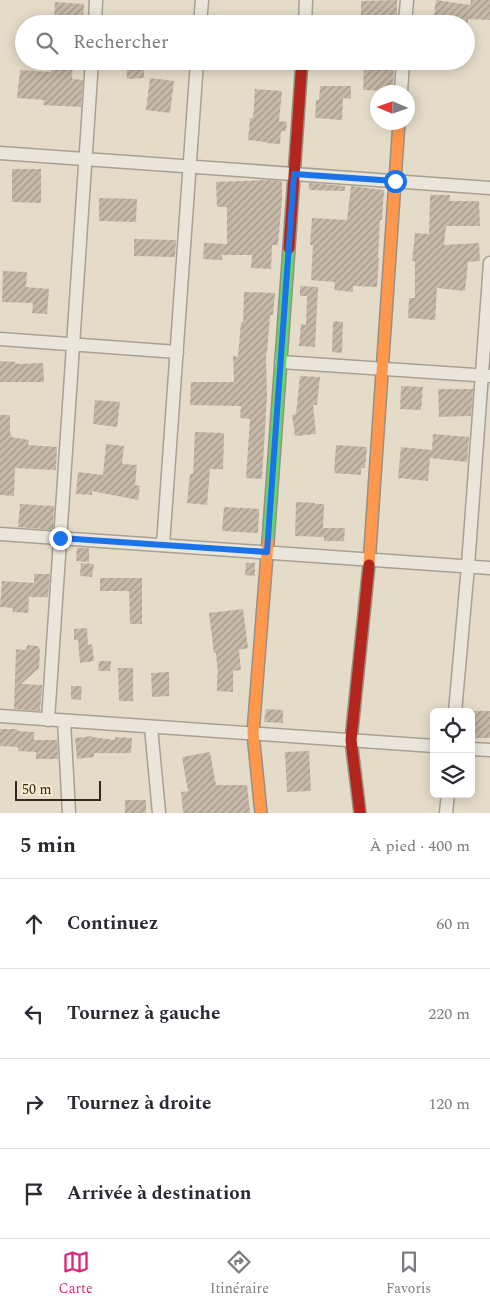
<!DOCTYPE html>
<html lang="fr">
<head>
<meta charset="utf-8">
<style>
	:root { --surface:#fff; --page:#f7f7f7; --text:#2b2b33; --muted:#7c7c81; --line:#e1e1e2; --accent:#db2777 }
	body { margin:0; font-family:Spectral,serif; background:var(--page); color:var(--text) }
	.controls { position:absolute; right:15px; bottom:15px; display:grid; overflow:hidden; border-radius:8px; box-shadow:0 2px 12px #0003 }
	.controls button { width:45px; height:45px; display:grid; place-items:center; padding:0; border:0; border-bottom:1px solid var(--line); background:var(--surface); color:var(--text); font:25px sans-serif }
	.compass { position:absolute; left:370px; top:85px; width:45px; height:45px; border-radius:50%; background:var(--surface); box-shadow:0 2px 12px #0003; rotate:272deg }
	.scale { position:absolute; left:15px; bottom:12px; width:86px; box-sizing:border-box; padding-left:5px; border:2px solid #36281b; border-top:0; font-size:14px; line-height:18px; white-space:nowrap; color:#36281b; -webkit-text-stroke:4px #f6eacd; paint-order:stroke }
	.stop { position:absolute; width:15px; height:15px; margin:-11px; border:4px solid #1a73e8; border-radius:50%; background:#fff }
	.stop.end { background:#1a73e8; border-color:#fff; box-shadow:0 1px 5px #0008 }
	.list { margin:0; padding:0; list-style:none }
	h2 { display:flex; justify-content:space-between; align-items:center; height:65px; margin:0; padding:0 20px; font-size:21px }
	h2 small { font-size:16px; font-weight:400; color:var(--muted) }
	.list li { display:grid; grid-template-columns:32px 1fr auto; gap:15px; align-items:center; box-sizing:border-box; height:90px; padding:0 20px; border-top:1px solid var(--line) }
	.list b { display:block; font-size:19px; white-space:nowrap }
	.list em { font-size:16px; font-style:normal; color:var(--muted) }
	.icon { flex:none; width:28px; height:28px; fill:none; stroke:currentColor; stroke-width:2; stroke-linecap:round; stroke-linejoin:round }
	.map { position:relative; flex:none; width:490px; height:813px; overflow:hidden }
	.search { position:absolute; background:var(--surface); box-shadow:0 2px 12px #0003; left:15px; right:15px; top:15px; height:55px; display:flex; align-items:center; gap:12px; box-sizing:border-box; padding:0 18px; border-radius:28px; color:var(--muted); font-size:19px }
	.sheet { height:425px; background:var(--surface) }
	nav { display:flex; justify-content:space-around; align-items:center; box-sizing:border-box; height:70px; border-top:1px solid var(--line); background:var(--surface); font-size:14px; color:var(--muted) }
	nav a { display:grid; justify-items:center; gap:2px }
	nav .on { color:var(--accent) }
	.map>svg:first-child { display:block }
	.building { fill:url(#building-hatch) }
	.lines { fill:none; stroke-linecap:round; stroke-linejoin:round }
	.street-casing { stroke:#a8a092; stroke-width:15 }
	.fast-casing { stroke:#989082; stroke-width:14 }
	.slow-casing { stroke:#989082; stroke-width:14 }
	.jam-casing { stroke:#989082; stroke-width:14 }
	.street { stroke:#ebe6db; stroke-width:12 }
	.fast { stroke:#63d668; stroke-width:11 }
	.slow { stroke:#ff974d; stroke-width:11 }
	.jam { stroke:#b3261e; stroke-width:11 }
	.route { stroke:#1a73e8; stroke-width:6 }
</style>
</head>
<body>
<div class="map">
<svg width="490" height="813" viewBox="0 0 490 813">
	<defs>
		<pattern id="building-hatch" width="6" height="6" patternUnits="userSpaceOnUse" patternTransform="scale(1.25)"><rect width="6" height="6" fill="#c7b9a9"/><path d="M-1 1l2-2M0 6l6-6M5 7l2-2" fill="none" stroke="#a29689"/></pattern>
	</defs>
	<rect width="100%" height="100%" fill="#e4dcc8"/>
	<path class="building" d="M397,0V21H361V1Z
		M436,0L470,5L471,0H490V20L468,19V24H433Z
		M55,2L84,4L83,20L54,18Z
		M52,61H73L72,79L83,80L81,107L43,105L44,100L17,98L20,70L51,72Z
		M126,61H144V78L127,79Z
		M364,61H394L393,91L363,90Z
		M150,78L174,81L170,113L146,110Z
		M320,86H351V99L343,98L342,120L315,118L316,100H319Z
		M255,89L282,91L279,121L287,122L286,131H281L280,144L266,143V142L248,140L250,118H253Z
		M12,169H41V203L12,202Z
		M271,180L282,181V199L278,245H272L271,269L251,268L252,255H222V260L203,259L204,243L227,244V207H217L216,182Z
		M309,183L345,186V191L309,190Z
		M351,186L384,190L382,220H380L378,258H379L377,287L353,286V292L334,290L335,282L311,280L313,245H310L312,218L347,220Z
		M430,195H450L449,201H479L480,226H446L444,245L479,243L480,261L468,262L465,291L437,288L435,320L408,318L409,298H415V261H412L415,233L429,234Z
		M99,198L137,199L136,222L99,221Z
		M134,239L176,240L175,257L134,256Z
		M3,271L27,272L26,287L49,289L47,314L32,313L33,303L2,302Z
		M300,286L318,287L315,347L299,346L301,324L306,325L307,296H300Z
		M244,292L275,293L273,315H270L267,353H266L267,396L262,479L246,478L250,419L240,418L241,406L190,405L191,382H234L233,356L238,357L241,322H243Z
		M333,321L343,322L342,353L332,352Z
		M0,361L16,362L15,364L43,363L44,382H0Z
		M300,376L320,377L317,405H313L316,434L295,436L292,415L296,414Z
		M401,386L423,387L421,410L400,409Z
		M438,389H473L471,416L439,417Z
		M95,400L120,402L117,427L93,424Z
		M0,415H10V434L12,435L11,437L29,440L28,445L57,447L56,470L15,468L14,496L0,495Z
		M195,432L224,433L223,469H210L207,505L187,503L190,474H193Z
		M433,434L469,437L467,462L430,458L428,481L398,478L401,447L432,450Z
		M106,444L124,446L122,464L137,465L135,485L140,486L138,500L92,491V495L76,494L78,472L103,475Z
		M336,445L367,447L365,468H361V475L334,473Z
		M296,502L315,503V504H324L323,528H345L344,541H324V537L295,536Z
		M20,504L54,506L53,530L18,527Z
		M224,507L259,509L258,533L222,531Z
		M77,548H89V562L76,561Z
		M81,563L94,564L92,577L80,576Z
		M246,563H255V576L245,575Z
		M34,574H50L48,597H29L28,613L12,612L13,608L0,607L2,581L34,583Z
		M100,578H142V624H130L129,591H100Z
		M243,609L248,648L239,650L241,670L233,671V692L217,691V675H218L216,653H214L209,613Z
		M87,628L88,645L92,644L94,661L80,663L78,640H74V629Z
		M27,645L38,646L40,650L39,668L21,684L42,685L40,711L14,709L16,649L26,650Z
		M99,661H111L110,671H98Z
		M118,668H133V701H119Z
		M169,672V696L152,697L151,673Z
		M71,686H82L81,700L71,699Z
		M266,709L283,710V723L264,722Z
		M473,711H490V738H474Z
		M0,729H17V731L34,732V740H57L58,759H36V752L18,751V747L0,746Z
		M92,736V737L115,740V737L132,738L131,753H94V757L77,759L75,738Z
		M309,751L311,791L287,792L285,752Z
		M210,752L216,785H247L250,813H183L181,792L188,791L182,757Z
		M125,800H146V813H125Z"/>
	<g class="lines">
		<defs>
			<path id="street" d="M95,24L96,0
				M200,24L202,0
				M305,24L306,0
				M405,24L407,0
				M401,92L403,61
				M0,153L490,188
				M0,339L177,352
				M281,362L490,376
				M0,534L490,568
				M163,545L197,61
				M455,712L468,566L490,263
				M0,716L434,746
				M48,720L92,61
				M64,721L69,813
				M151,727L159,813
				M471,749L490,750
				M446,813L448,794"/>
			<path id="fast" d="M268,542L289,248"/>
			<path id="slow" d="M369,565L399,122
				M261,813L253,733L268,542"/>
			<path id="jam" d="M289,248L302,61
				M360,813L351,740L369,565"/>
		</defs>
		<use href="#street" class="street-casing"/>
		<use href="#fast" class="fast-casing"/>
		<use href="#slow" class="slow-casing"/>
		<use href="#jam" class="jam-casing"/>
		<use href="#street" class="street"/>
		<use href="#fast" class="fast"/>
		<use href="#slow" class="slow"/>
		<use href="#jam" class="jam"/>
	</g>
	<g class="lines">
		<path class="route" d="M60,538L267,552L294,174L395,181"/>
	</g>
</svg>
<div class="controls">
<button><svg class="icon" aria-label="locate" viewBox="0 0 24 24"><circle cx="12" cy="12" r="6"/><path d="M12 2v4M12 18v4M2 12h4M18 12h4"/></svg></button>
<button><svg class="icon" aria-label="layers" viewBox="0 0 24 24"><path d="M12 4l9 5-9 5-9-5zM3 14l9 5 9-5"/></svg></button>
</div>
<svg class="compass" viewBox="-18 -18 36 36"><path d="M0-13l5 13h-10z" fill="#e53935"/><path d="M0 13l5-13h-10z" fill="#7c7c81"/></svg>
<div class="scale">50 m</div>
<div class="stop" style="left:395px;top:181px"></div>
<div class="stop end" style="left:60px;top:538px"></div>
<div class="search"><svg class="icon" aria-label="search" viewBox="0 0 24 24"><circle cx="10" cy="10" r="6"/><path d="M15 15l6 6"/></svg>Rechercher</div>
</div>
<section class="sheet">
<h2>5 min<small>À pied · 400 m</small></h2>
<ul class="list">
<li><svg class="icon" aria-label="ahead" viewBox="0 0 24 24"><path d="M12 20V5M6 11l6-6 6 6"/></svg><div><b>Continuez</b></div><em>60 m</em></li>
<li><svg class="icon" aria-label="left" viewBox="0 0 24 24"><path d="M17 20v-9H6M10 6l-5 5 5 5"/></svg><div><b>Tournez à gauche</b></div><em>220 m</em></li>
<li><svg class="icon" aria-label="right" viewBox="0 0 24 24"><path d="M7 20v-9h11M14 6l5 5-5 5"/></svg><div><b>Tournez à droite</b></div><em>120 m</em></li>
<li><svg class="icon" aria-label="arrive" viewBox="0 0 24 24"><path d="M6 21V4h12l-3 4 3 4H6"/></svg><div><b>Arrivée à destination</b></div></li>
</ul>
</section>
<nav>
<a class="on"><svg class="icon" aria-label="map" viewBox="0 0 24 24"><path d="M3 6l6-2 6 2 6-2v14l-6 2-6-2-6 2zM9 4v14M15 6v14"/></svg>Carte</a>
<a><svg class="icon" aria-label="directions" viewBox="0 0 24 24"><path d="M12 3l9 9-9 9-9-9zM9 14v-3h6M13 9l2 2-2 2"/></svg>Itinéraire</a>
<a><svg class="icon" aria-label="saved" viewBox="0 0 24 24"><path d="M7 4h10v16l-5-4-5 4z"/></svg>Favoris</a>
</nav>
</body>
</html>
